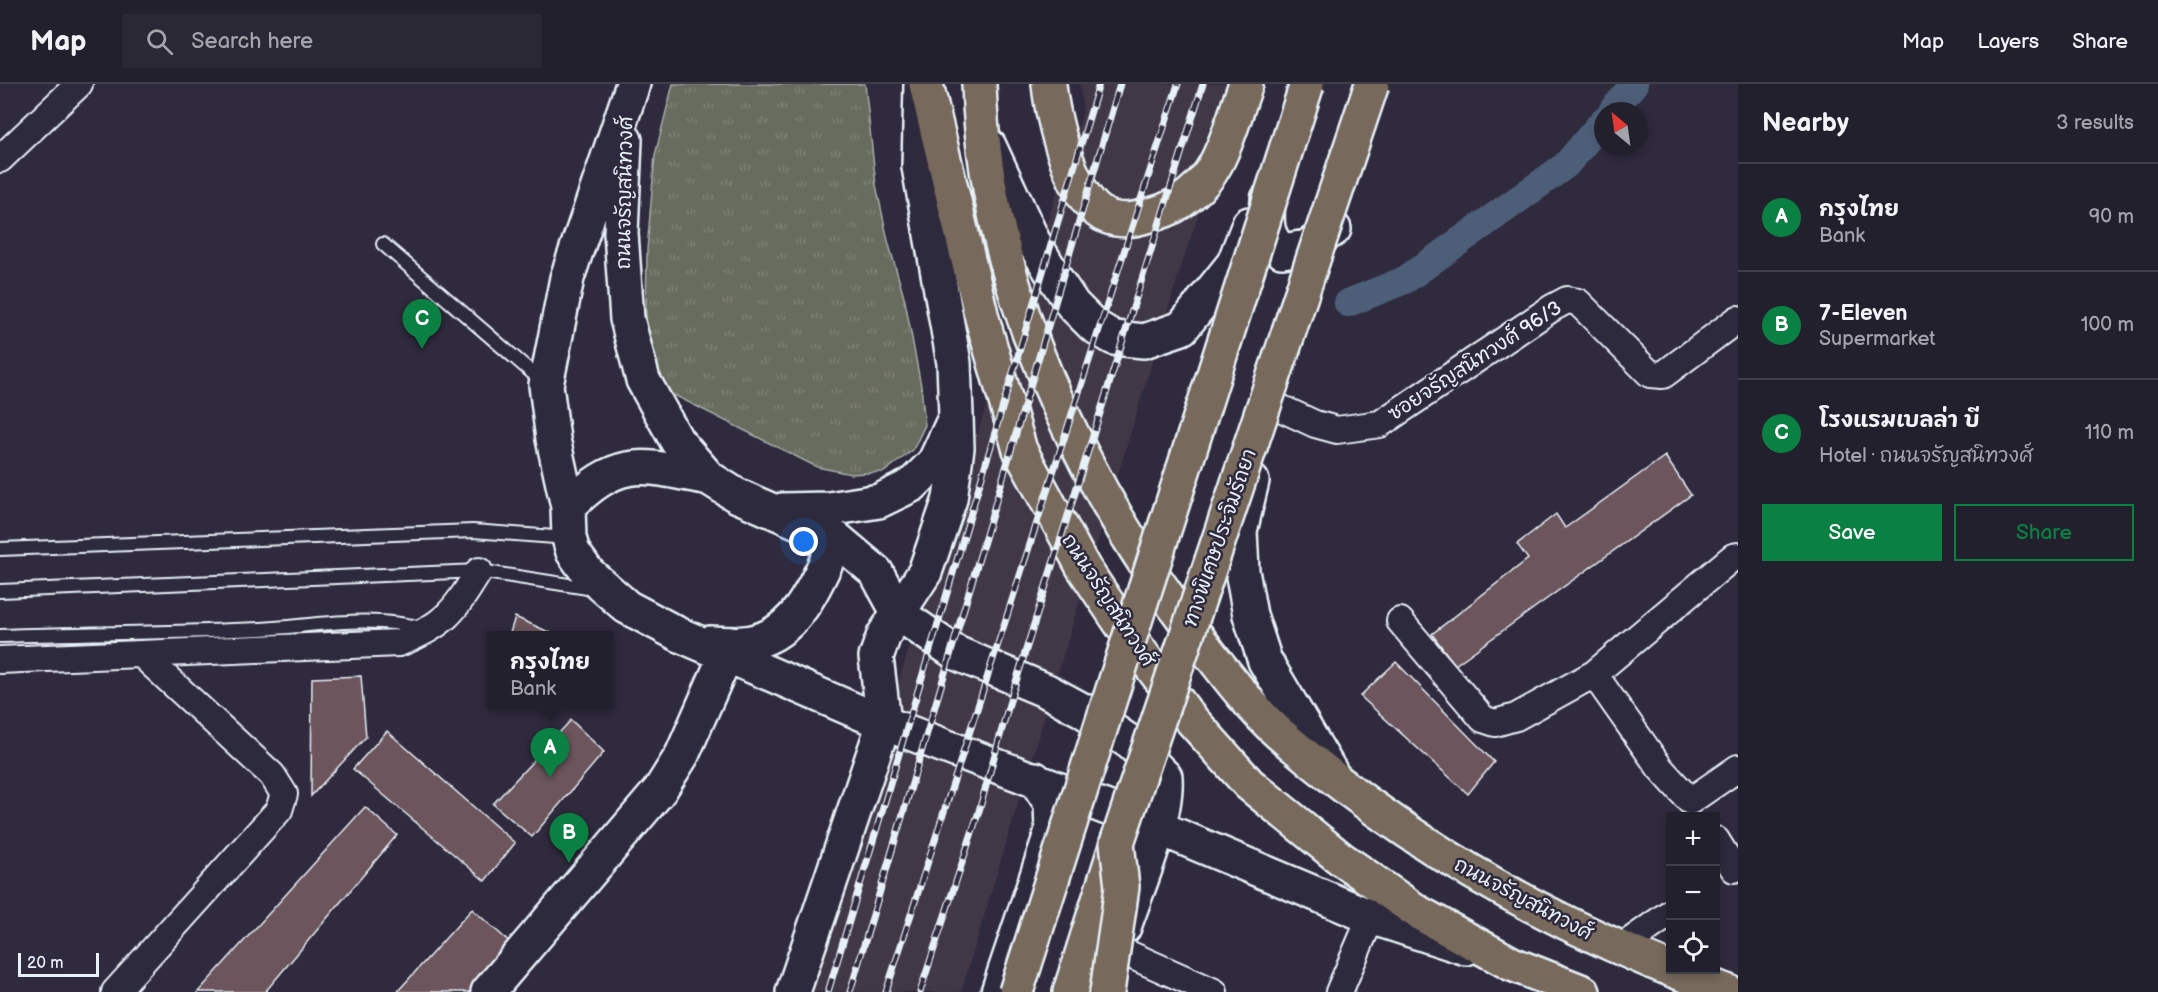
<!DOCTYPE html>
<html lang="en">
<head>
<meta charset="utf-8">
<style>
	:root { --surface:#23202e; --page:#2b2836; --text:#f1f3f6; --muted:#a3a3aa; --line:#403e4a; --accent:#0b8043 }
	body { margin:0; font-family:"Balsamiq Sans","Playpen Sans Thai",sans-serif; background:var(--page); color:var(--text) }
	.controls { position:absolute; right:18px; bottom:18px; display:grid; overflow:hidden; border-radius:0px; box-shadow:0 3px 9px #0003 }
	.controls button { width:54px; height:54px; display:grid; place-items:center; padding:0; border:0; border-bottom:2px solid var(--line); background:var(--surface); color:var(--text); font:30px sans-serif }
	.compass { position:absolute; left:1594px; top:18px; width:54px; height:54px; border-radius:50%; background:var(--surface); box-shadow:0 3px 9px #0003; rotate:331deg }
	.scale { position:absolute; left:18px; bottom:15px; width:81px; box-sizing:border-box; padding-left:6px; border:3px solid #e8f1f8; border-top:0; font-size:16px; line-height:21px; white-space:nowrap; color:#e8f1f8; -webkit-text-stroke:4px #2f2a3d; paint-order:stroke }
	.you { position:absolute; left:804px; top:458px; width:21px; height:21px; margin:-15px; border:4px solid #fff; border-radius:50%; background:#1a73e8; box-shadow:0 0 0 9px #1a73e833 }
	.badge { display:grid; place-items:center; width:39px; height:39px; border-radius:50%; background:var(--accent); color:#fff; font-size:20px; font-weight:700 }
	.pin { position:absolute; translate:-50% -50px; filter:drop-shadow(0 2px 3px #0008) }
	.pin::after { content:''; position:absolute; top:32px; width:21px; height:18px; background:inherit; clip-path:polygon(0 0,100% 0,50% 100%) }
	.popup { position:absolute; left:487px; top:547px; width:126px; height:78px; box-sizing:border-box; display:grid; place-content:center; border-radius:0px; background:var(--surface); filter:drop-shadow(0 2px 4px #0005); font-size:20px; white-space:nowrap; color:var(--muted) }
	.popup b { font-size:22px; color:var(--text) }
	.popup::after { content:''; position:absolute; left:50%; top:100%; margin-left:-12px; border:12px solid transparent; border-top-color:var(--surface) }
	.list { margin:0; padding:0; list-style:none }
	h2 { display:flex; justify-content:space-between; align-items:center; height:78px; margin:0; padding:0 24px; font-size:26px }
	h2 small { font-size:20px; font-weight:400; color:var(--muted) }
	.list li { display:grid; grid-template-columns:39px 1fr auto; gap:18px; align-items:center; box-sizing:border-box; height:108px; padding:0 24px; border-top:2px solid var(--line) }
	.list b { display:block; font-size:22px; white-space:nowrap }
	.list p { margin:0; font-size:20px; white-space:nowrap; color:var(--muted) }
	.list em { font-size:20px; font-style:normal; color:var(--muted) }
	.actions { display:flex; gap:12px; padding:18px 24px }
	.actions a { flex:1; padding:14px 0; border:2px solid var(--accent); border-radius:0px; text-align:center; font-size:21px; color:var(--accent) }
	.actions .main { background:var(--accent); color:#fff }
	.icon { flex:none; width:33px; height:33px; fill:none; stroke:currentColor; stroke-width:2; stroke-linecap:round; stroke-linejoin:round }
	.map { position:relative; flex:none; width:1738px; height:908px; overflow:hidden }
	header { display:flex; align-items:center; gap:36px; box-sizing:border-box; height:84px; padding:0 30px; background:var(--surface); border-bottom:2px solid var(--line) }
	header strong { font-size:28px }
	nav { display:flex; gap:33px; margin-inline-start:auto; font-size:21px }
	.search { width:420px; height:54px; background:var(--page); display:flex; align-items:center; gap:15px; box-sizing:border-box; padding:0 21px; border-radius:0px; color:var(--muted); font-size:22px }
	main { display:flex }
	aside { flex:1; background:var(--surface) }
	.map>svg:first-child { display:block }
	.built { fill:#413746 }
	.park { fill:url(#park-tufts); stroke:#a8aeab; stroke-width:1.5 }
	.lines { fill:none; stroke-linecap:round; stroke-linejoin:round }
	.canal { stroke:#4e5f78; stroke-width:28 }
	.building { fill:#6c555c; stroke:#e8f1f8; stroke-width:1.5 }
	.lane-casing { stroke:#e8f1f8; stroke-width:16 }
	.street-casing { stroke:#e8f1f8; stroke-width:30 }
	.secondary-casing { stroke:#e8f1f8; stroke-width:38 }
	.primary-casing { stroke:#e8f1f8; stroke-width:38 }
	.highway-casing { stroke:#e8f1f8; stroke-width:38 }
	.lane { stroke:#2f2a3d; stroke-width:12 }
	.street { stroke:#2f2a3d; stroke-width:26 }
	.secondary { stroke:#2f2a3d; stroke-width:33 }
	.primary { stroke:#77695c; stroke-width:33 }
	.highway { stroke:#77695c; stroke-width:33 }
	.rail-casing { stroke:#e8f1f8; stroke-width:7 }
	.rail { stroke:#2f2a3d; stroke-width:4.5; stroke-dasharray:14; stroke-linecap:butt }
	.highway-bridge-casing { stroke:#e8f1f8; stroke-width:38; stroke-linecap:butt }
	.highway-bridge { stroke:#77695c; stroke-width:33 }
	.labels { text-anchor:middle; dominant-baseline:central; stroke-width:5; stroke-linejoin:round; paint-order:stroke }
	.street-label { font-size:20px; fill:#e8f1f8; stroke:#2f2a3d }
</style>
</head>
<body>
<header>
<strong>Map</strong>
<div class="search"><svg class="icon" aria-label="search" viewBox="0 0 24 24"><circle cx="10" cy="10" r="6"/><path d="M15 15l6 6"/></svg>Search here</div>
<nav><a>Map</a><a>Layers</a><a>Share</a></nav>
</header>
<main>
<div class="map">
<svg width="1738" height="908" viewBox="0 0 1738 908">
	<defs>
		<pattern id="park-tufts" width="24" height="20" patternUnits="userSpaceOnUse" patternTransform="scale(1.5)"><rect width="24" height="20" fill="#686c5e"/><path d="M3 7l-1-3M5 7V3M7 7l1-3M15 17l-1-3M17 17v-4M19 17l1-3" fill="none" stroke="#7e8176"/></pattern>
	</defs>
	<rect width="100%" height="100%" fill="#2f2a3d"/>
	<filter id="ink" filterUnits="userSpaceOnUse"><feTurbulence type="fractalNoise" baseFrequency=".0167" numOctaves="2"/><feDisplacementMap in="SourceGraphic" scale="12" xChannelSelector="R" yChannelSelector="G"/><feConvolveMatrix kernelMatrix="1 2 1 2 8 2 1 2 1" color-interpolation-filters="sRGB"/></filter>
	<g filter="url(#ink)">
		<path class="built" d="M1080,0H1242L1181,183L961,908H801L964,390L1083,29Z"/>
		<path class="park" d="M673,0H865L876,101L888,157L905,217L921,302L925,341L913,366L884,388L851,390L817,383L664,306L648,263L646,230L647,166L655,71Z"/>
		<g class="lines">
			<path class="canal" d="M1612,27L1634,0
				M1348,219L1405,196L1481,142L1566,81L1603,37"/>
		</g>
		<path class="building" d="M1665,372L1691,411L1455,581L1432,550L1528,475L1517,460L1556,430L1565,444Z
			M515,533L558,552H509Z
			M1396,578L1494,678L1468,710L1360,612Z
			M361,592L366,653L311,712L312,594Z
			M571,636L604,668L532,753L493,720Z
			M387,647L515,759L485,797L353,685Z
			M365,723L397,751L265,908H198Z
			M472,825L513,861L473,908H397Z"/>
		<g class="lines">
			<defs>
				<path id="lane" d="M383,160L543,298
					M0,465L473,447L568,454
					M0,507L479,487L594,505
					M0,552C87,549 174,549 261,545C314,542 372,530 424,545"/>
				<path id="street" d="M0,75L79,0
					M1276,322L1315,340L1337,346L1380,340L1552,224L1567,216L1578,218L1650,290L1663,291L1738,235
					M1400,537L1483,635L1495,639L1516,633L1594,590L1733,473L1738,472
					M0,576L399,559C445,541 454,528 479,487
					M1594,590L1660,684L1690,717L1738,684
					M1716,756L1734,785
					M1117,865L1214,908
					M1619,865L1670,829
					M115,908L279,726L284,710L272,691L141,570
					M1339,908L1371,833"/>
				<path id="secondary" d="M633,0L567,194L546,301L553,355L568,423L569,454L573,468L588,489L627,523L678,550L884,639L1157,743L1371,833L1466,864
					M625,56L621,149L627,235L643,296L677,357L709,394L736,411L837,455L876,488L899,530L956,569L1047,607L1084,627L1131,659L1165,693C1168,734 1138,802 1124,843
					M989,62L1033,157L1055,194L1073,221L1094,242L1114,254L1144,257L1182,244L1234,179L1249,140
					M1268,115C1267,138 1264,150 1282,167L1307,163L1334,145
					M1252,397L1240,447L1242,487L1250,531L1265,577L1331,689
					M568,423C620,371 642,381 709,394
					M782,426L829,425L879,417L912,401L934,379L956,332L954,279L919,83L921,1
					M710,559C725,560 741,561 756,557C801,546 819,492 837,455
					M488,908L660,706L682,671L726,571
					M793,908L884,639L876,573L884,551L925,488L950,415L957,364L956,332
					M998,908L1052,747L1051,719L1035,695"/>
				<path id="primary" d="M926,0L982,234L1020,366L1083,483L1136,562L1189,633L1249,700L1340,774L1419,829L1512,880L1583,908
					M979,0C985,198 1081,403 1201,558C1225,589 1250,623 1279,649C1411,765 1565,848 1729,908"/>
				<path id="highway" d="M1049,0C1052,34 1072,120 1108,133C1125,139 1140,134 1157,129C1179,123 1204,102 1215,81C1229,56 1236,26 1246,0
					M1070,908L1117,759"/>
			</defs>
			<use href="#lane" class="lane-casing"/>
			<use href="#street" class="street-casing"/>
			<use href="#secondary" class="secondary-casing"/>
			<use href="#primary" class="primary-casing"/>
			<use href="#highway" class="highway-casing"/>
			<use href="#lane" class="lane"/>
			<use href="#street" class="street"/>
			<use href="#secondary" class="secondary"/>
			<use href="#primary" class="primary"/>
			<use href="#highway" class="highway"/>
			<defs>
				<path id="rail" d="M828,908L1099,0
					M850,908L1120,0
					M886,908L1178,0
					M920,908L979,727L1009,620L1203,0"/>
			</defs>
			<use href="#rail" class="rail-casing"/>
			<use href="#rail" class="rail"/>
			<defs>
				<path id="highway-bridge" d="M1016,908L1307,0
					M1107,908L1122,803L1117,759L1372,0"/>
			</defs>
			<use href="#highway-bridge" class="highway-bridge-casing"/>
			<use href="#highway-bridge" class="highway-bridge"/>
		</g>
	</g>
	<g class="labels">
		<g class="street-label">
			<text transform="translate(625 109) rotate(-89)">ถนนจรัญสนิทวงศ์</text>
			<text transform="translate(1475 277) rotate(-33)">ซอยจรัญสนิทวงศ์ 96/3</text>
			<text transform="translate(1220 454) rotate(-71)">ทางพิเศษประจิมรัถยา</text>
			<text transform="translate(1108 516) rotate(57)">ถนนจรัญสนิทวงศ์</text>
			<text transform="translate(1523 815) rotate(28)">ถนนจรัญสนิทวงศ์</text>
		</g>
	</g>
</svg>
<div class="controls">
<button>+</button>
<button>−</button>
<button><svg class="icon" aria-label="locate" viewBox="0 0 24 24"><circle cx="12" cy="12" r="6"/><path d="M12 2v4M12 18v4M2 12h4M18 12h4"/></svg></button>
</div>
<svg class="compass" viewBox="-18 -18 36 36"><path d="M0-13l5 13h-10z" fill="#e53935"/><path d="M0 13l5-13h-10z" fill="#a3a3aa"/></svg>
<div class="scale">20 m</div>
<div class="you"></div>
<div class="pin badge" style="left:550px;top:694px">A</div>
<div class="popup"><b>กรุงไทย</b>Bank</div>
<div class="pin badge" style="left:569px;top:779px">B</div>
<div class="pin badge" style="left:422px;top:265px">C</div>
</div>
<aside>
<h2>Nearby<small>3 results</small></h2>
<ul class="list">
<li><span class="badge">A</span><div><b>กรุงไทย</b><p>Bank</p></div><em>90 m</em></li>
<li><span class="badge">B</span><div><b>7-Eleven</b><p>Supermarket</p></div><em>100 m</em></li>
<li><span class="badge">C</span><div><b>โรงแรมเบลล่า บี</b><p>Hotel · ถนนจรัญสนิทวงศ์</p></div><em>110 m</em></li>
</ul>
<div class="actions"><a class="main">Save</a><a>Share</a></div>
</aside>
</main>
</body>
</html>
